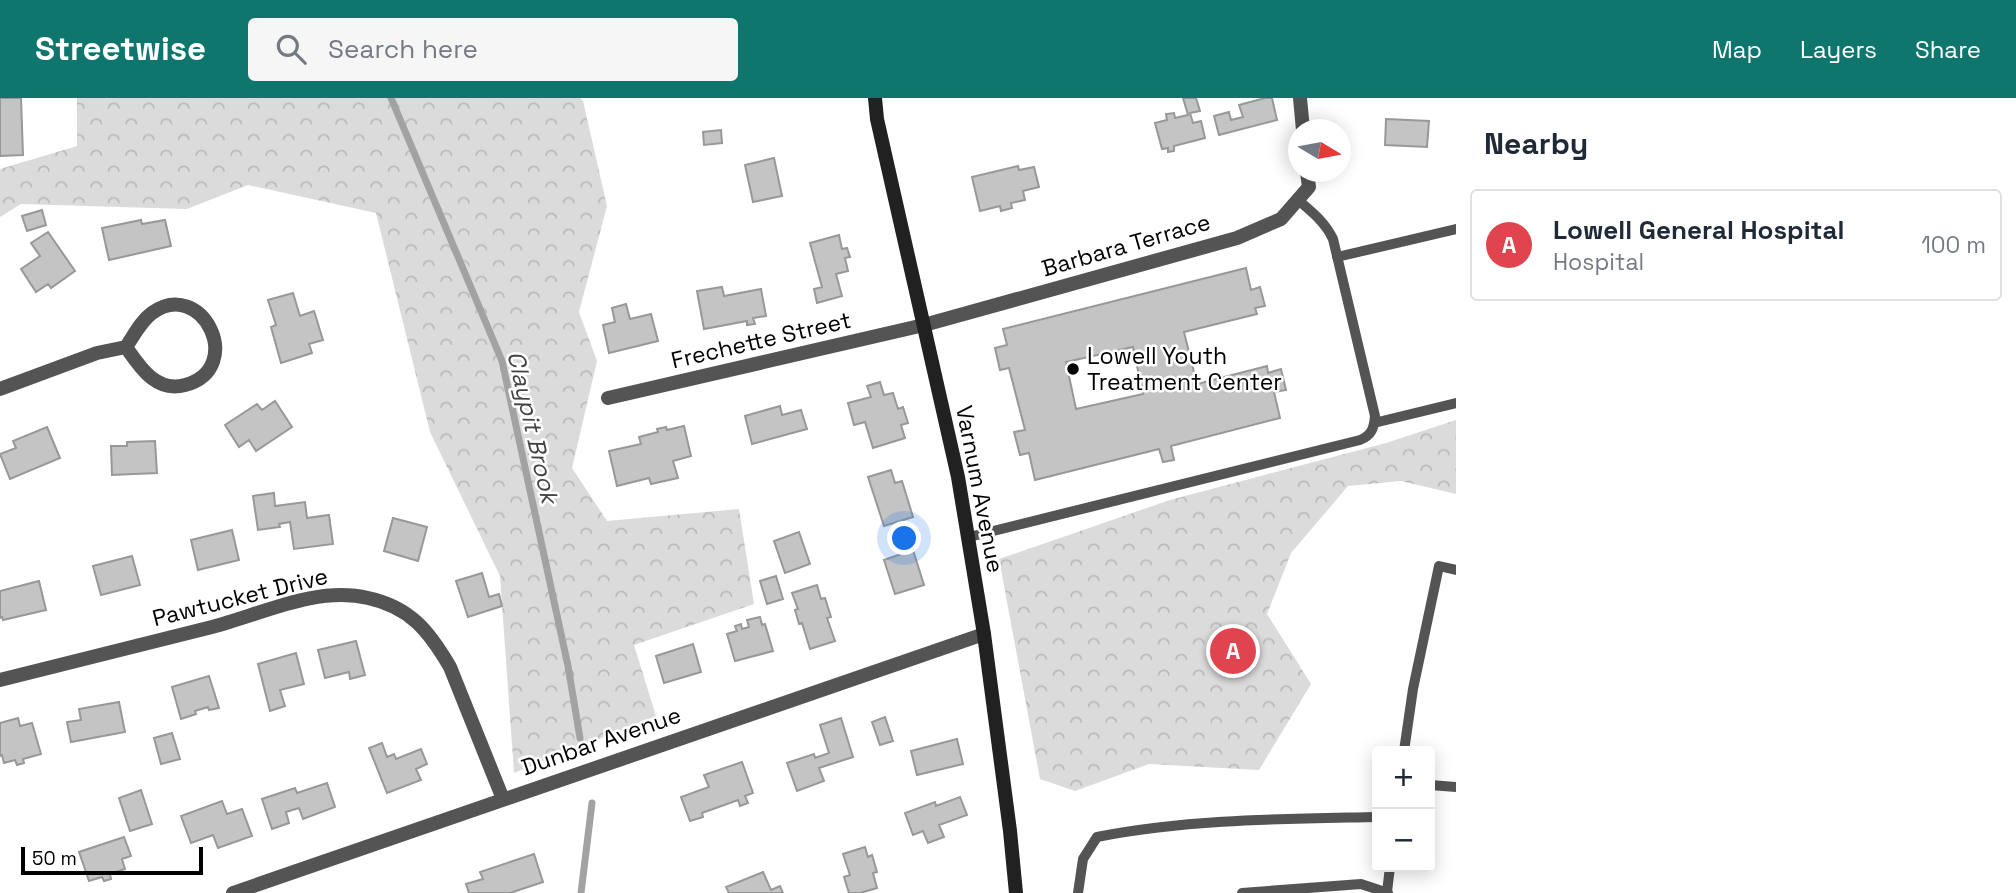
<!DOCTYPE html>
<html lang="en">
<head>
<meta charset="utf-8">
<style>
	:root { --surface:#fff; --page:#f6f6f7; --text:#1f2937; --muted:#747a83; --line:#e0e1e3; --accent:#0f766e }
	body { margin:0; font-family:"Space Grotesk",sans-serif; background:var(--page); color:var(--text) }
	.controls { position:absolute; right:21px; bottom:21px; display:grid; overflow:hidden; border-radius:7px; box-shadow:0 4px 18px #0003 }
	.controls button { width:63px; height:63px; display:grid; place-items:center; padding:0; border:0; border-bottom:2px solid var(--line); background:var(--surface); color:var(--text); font:35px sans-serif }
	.compass { position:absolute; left:1288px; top:21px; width:63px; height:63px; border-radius:50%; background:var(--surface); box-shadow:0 4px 18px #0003; rotate:100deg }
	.scale { position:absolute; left:21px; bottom:18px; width:182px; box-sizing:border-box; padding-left:7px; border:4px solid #000; border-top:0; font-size:19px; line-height:24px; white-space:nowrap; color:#000; -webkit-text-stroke:5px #fff; paint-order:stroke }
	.you { position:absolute; left:905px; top:441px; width:24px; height:24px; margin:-18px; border:5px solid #fff; border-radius:50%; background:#1a73e8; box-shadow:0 0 0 10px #1a73e833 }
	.badge { display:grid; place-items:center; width:46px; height:46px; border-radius:50%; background:var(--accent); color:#fff; font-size:23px; font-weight:700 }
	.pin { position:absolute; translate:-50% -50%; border:4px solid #fff; box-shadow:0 2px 7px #0006 }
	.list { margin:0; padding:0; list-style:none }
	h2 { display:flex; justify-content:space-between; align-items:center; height:91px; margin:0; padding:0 28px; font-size:30px }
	h2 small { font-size:23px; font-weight:400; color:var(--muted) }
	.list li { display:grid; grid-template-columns:46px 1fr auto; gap:21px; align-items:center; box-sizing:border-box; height:112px; margin:0 14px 14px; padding:0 14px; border:2px solid var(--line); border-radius:7px }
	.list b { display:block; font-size:26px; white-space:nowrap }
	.list p { margin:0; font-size:23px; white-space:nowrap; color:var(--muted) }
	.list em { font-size:23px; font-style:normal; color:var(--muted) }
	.icon { flex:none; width:38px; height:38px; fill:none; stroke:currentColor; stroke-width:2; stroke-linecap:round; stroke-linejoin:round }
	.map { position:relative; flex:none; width:1456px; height:795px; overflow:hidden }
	header { display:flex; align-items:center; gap:42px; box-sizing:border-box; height:98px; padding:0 35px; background:var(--accent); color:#fff }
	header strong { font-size:33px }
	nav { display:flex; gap:38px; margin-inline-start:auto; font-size:24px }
	.search { width:490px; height:63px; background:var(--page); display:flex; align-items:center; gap:18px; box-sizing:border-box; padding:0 24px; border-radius:7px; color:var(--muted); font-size:26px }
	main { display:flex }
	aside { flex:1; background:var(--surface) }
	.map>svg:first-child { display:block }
	.forest { fill:url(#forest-crowns) }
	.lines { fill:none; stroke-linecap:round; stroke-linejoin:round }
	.stream { stroke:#a2a2a2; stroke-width:7 }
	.building { fill:#c4c4c4; stroke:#989898; stroke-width:2; fill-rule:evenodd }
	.lane { stroke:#545454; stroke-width:10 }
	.street { stroke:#545454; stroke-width:14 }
	.secondary { stroke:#212121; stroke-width:14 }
	.poi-dot { fill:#000; stroke:#fff; stroke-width:2.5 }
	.labels { text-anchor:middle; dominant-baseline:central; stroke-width:5; stroke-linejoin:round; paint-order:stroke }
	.street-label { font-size:23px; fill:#000; stroke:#fff }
	.poi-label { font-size:23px; fill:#000; stroke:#fff; text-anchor:start }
	.water-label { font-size:24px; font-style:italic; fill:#434343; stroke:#fff }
</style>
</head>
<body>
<header>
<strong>Streetwise</strong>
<div class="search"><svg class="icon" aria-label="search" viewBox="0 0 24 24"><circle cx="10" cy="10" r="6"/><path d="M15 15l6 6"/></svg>Search here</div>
<nav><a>Map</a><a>Layers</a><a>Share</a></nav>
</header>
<main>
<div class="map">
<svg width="1456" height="795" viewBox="0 0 1456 795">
	<defs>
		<pattern id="forest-crowns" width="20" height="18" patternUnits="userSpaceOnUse" patternTransform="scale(1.75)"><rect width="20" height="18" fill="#dbdbdb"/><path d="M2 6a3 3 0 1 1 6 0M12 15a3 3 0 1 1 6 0" fill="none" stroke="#bababa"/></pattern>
	</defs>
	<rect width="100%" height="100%" fill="#fff"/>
	<path class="forest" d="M77,0H580L583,3L607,108L579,214L597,263L572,370L607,423L739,411L754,506L634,547L656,618L514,675L500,478L430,334L376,115L248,87L187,111L21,106L0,119V71L77,48Z
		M1456,322V396L1401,383L1348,388L1291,455L1267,516L1311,586L1259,672L1149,666L1075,693L1040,681L999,461L1170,402L1386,345Z"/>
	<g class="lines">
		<path class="stream" d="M391,0L502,263L568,568L580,640
			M581,795L592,705"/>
	</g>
	<path class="building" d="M0,0H21L23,57L0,58Z
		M1183,0H1196L1200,13L1190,15L1193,25L1201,23L1205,40L1174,48V53L1168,54V50L1162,51L1155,25L1167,22L1166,16L1174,15L1175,20L1188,17Z
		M1265,0H1272L1277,22L1219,37L1214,18L1229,14L1231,22L1243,19L1239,7Z
		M1386,21L1429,23L1427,49L1385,47Z
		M721,32L722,45L704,47L703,34Z
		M774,60L782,98L753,104L745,67Z
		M1018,68L1019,72L1034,69L1039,89L1023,93L1025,102L1011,105L1012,110L1001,113L1000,108L980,113L972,79Z
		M42,112L46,127L27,133L22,118Z
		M141,122L142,126L165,122L171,148L109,162L102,130Z
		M48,134L75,173L51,190L48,186L36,194L21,171L40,158L31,145Z
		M839,137L842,151L847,150L850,159L845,160L848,173L836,176L842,198L817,205L814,191L822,189L810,145Z
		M1246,170L1251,192L1260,189L1265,208L1255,210L1257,216L1184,234L1197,286L1267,268L1268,275L1281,271L1286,292L1274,294L1280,320L1171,348L1174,362L1163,364L1159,351L1035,382L1029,355L1020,357L1014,334L1025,332L1009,270L1000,272L995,250L1007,247L1003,231ZM1133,249L1143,296L1076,311L1066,264Z
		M722,189L724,198L761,191L766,218L753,220L755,226L747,227V223L704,231L697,193Z
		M293,195L300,218L314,213L323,242L309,246L312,255L281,265L271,229L276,227L268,202Z
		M626,206L630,221L651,216L658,243L609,255L603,227L615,224L612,210Z
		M880,284L884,297L893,295L898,311L903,309L908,325L901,327L905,340L873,350L865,324L854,327L848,305L871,299L867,288Z
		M275,303L292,329L256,353L249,342L239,349L225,327L257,306L262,312Z
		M780,308L782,317L801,312L807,331L752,346L745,318Z
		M684,328L691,358L673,363L678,380L651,386L649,380L617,388L609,353L641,346L639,339L658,334L657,331L666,329L667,332Z
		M47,329L60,360L10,381L0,356L16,350L13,343Z
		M155,343L157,375L112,377L111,348H127V344Z
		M891,372L895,385L902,383L913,419L884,428L868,379Z
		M274,395L275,408L305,404L307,420L329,417L333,446L294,451L290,424L279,426L280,429L258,432L253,398Z
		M393,420L427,429L418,463L384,453Z
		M232,432L239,462L198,472L191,442Z
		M799,434L810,466L785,475L774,443Z
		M913,452L924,487L895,496L884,462Z
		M132,458L140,487L101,497L93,468Z
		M482,475L489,499L499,496L502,508L468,519L456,483Z
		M776,478L783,501L767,506L760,483Z
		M39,483L46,512L3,522L2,519L0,520V493Z
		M817,487L821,501L825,500L831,519L827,520L835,543L810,551L802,525L799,526L795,512L798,511L792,495Z
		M760,519L762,527L765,526L773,553L735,563L727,536L737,533L735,528L741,526L742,531L749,529L747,522Z
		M356,543L365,577L350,581L349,574L325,580L318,552Z
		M693,546L701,574L664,585L656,558Z
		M296,555L304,586L280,592L285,608L270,613L258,566Z
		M209,578L219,610L209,612L208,609L195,613L196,616L181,621L172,589Z
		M119,604L125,634L71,644L67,624L81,622L79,611Z
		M885,619L893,643L880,647L872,624Z
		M18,620L20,628L32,625L41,656L23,661L24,665L17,667L15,662L4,665L2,657L0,658V625Z
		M841,620L853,659L819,670L824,683L797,693L787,665L814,656L815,660L829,655L820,627Z
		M172,635L180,661L161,666L154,640Z
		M957,641L963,666L917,677L911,653Z
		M382,645L387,659L394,656L396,661L421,651L427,666L416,671L421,682L387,695L369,650Z
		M742,664L753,695L745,698L748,705L740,708L738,702L702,715L703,719L690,723L681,699L709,689L704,677Z
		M327,685L335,709L303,721L299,710L286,714L289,725L272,731L262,701L295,690L297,695Z
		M141,692L152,726L130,733L119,700Z
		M960,699L967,717L939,727L944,739L928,745L923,733L913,737L905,715L935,704L936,708Z
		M222,703L227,716L242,711L252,738L218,750L213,737L191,745L181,718Z
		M124,739L131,758L122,761L125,771L110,776L111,781L104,783L102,779L89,783L79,754Z
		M865,749L868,759L872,757L877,774L873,775L877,790L860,795H849L844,779L850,777L843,756Z
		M534,756L543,784L510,795H469L466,786L483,781L480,774Z
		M763,774L771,792L780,788L783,795H729L726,789Z"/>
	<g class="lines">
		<path class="lane" d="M1337,159L1456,131
			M1374,325L1456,305
			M969,439L1360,342C1372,337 1374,330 1375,318L1333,141C1325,124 1312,114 1298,102
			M1404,653L1413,591L1439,468L1456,472
			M1430,687L1456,689
			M1387,794L1390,769
			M1078,795L1083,761L1097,739C1189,721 1284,721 1377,719
			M1242,795L1361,786L1388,795"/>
		<path class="street" d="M1300,0L1303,32
			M0,291L97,255L126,249C134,237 141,223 152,215C202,179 247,270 185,287C156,295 140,269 126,249
			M608,300L924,227L1237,140L1281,121L1309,89L1307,74
			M0,582C71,564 142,547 212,529C262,516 316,488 368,500C410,509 429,533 450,569L503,701
			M233,795L984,536"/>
		<path class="secondary" d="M875,0L877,21L958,379L984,536L1010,733L1016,795"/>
	</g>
	<circle class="poi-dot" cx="1073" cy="271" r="7"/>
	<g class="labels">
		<g class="street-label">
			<text transform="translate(1126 147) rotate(-16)">Barbara Terrace</text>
			<text transform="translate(761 242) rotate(-13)">Frechette Street</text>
			<text transform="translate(980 391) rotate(79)">Varnum Avenue</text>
			<text transform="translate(240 499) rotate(-14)">Pawtucket Drive</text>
			<text transform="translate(601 643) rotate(-19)">Dunbar Avenue</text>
		</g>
		<g class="poi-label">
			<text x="1087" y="258">Lowell Youth<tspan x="1087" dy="26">Treatment Center</tspan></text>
		</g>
		<g class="water-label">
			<text transform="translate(533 329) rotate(77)">Claypit Brook</text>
		</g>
	</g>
</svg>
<div class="controls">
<button>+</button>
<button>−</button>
</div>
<svg class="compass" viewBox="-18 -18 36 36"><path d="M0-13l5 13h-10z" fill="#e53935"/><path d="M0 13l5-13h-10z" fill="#747a83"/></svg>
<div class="scale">50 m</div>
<div class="you"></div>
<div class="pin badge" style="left:1233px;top:553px;background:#e0444e">A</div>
</div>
<aside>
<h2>Nearby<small></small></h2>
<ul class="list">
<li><span class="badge" style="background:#e0444e">A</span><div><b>Lowell General Hospital</b><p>Hospital</p></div><em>100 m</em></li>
</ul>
</aside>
</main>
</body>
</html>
